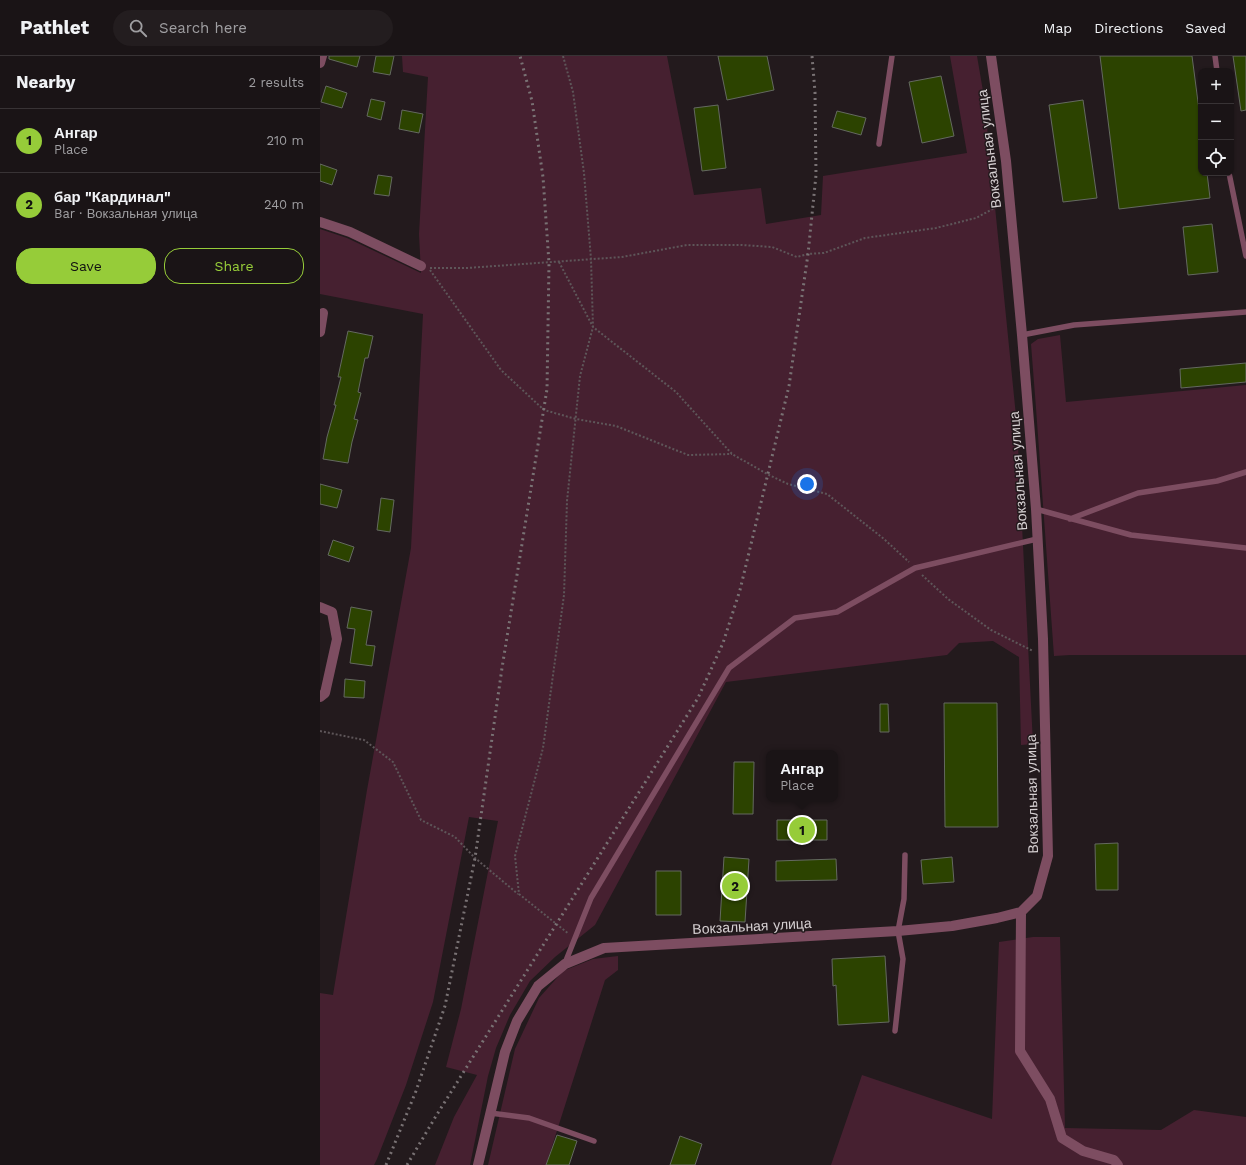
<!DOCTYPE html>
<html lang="en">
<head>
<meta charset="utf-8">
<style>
	:root { --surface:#1a1416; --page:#231d1f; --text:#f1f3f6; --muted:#9f9ea1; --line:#383335; --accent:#96cc39 }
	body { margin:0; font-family:"Work Sans",sans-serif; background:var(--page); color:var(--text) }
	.controls { position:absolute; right:12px; top:12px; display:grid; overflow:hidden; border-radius:8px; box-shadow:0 1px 3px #0004 }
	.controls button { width:36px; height:36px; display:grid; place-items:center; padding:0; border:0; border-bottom:1px solid var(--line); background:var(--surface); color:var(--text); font:20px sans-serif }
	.you { position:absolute; left:487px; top:428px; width:14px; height:14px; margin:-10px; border:3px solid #fff; border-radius:50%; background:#1a73e8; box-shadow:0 0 0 6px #1a73e833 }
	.badge { display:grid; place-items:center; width:26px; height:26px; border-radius:50%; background:var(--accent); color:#111; font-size:13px; font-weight:700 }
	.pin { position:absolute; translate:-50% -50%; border:2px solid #fff; box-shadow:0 1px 4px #0006 }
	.popup { position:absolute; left:446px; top:694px; width:72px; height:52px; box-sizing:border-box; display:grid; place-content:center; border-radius:8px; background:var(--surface); filter:drop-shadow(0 1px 3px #0005); font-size:13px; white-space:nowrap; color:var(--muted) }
	.popup b { font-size:15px; color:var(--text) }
	.popup::after { content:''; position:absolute; left:50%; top:100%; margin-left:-8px; border:8px solid transparent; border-top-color:var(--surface) }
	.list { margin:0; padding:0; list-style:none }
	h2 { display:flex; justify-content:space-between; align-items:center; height:52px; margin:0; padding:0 16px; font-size:17px }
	h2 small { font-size:13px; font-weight:400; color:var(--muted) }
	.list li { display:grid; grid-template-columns:26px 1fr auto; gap:12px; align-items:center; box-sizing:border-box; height:64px; padding:0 16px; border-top:1px solid var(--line) }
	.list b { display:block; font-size:15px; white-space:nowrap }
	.list p { margin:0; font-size:13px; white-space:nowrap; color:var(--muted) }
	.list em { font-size:13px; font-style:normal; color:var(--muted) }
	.actions { display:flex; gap:8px; padding:12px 16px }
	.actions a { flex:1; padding:9px 0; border:1px solid var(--accent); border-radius:16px; text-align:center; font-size:14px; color:var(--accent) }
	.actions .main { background:var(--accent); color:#111 }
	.icon { flex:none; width:22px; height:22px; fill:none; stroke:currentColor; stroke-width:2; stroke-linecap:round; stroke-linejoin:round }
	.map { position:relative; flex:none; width:926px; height:1109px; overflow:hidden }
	header { display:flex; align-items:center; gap:24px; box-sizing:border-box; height:56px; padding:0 20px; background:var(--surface); border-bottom:1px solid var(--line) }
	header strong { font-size:19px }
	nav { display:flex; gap:22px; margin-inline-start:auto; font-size:14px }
	.search { width:280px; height:36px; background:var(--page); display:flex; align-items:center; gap:10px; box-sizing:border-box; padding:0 14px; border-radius:22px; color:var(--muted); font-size:15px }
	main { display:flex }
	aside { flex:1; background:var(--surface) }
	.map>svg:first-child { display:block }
	.green { fill:#462030 }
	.building { fill:#2c4300; stroke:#646960 }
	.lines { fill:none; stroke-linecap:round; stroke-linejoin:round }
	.path { stroke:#5e5659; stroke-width:2; stroke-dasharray:2 2; stroke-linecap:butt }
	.lane { stroke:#7d4d61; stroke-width:5.5 }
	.street { stroke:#7d4d61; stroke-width:10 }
	.rail { stroke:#797274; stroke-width:3; stroke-dasharray:2 4; stroke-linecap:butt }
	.labels { text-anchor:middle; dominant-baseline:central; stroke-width:3; stroke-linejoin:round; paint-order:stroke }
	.street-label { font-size:14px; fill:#d6d0d2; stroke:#231a1d }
</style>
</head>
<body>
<header>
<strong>Pathlet</strong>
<div class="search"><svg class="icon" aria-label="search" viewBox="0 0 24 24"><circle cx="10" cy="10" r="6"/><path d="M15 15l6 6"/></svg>Search here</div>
<nav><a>Map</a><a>Directions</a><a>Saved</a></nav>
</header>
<main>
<aside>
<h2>Nearby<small>2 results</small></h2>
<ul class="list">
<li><span class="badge">1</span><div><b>Ангар</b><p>Place</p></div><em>210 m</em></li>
<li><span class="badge">2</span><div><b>бар &quot;Кардинал&quot;</b><p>Bar · Вокзальная улица</p></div><em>240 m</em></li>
</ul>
<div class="actions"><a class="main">Save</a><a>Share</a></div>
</aside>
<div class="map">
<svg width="926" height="1109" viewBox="0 0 926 1109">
	<rect width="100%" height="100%" fill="#231a1d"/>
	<path class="green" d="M82,0H347L374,139L441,132L446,168L501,159L503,120L647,97L630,0H657L664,41L697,370L713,688L701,689L699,601L673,585L639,587L627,599L406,626L275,869L235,901L210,925L190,959L176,992L168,1020L150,1109H115L134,1061L157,1019L126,1011L141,953L178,765L149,761L113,946L86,1029L57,1103L54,1109H0V937L13,939L47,734L91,492L103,258L0,238V173L27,182L101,217L99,178L108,21L83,16Z
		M740,279L746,346L926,329V599H750L734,600L716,352L711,288L718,283Z
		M713,881H740L745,1072L841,1074L874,1054L926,1061V1109H511L542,1019L672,1063L679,886Z
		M298,900V914L285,924L226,1109H168L195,993L219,942L243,915L273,903Z"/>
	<path class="building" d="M9,0H40L37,11L9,3Z
		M56,0H74L70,19L53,16Z
		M398,0H447L454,34L407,44Z
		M780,0H872L881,69V117H887L890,142L799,153Z
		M913,0H926V54L921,55Z
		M621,20L634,80L602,87L589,26Z
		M6,30L27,37L22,52L1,46Z
		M51,43L65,46L61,64L47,60Z
		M763,44L777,142L743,146L729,49Z
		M398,49L406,112L382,115L374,52Z
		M82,54L103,58L99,77L79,73Z
		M517,55L546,62L541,79L512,71Z
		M0,108L17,114L12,129L0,125Z
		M58,119L72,121L69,140L54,138Z
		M892,168L898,216L868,219L863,171Z
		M28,275L53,280L48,302H45L38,336L41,337L34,363L38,364L32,386L28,407L3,403L7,381L16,349H14L21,321H18Z
		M926,307V326L861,332L860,313Z
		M0,428L22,434L17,452L0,448Z
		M61,442L74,444L70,476L57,474Z
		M13,484L34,491L29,506L8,499Z
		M31,551L52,555L46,589L55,590L52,610L30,607L35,573L27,572Z
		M25,623L45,625L44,642L24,641Z
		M624,647H677L678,771H625Z
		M560,648H568L569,676H560Z
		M414,706H434L433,758H413Z
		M457,764H507V784H457Z
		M798,787V834H776L775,788Z
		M404,801L429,803L425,866L400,865Z
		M632,801L634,826L603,828L601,804Z
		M516,803L517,824L456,825V805Z
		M336,815H361V859H336Z
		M565,900L569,966L518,969L516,929L513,930L512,903Z
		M237,1079L257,1085L249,1109H226Z
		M360,1080L382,1088L375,1109H350Z"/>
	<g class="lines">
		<path class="path" d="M243,0L253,36L264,117L271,203L273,271L260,320L247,445L244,539L223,692L195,800L199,838L249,878
			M239,206L273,271L356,336L412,398L449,419L468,428L507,438L564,483L589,506
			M110,212H147L302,201L367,189H422L452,191L477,201L488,198L504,197L545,182L616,172L656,162L680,149
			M110,214L181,314L224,354L256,363L296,370L368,399L412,398
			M602,519L628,543L671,574L713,595
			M0,675L44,684L73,706L101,764L135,781L155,802L198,838"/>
		<path class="lane" d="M895,0L897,15
			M559,88L572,0
			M909,117L926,200
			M702,279L754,269L926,256
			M716,453L811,479L926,492
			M750,463L818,437L897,425L926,416
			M245,907L271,842L409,612L475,562L517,556L595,512L717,483
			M575,975L583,903L578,875L584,843L585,799
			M170,1057L209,1062L274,1085"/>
		<path class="street" d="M0,7L2,0
			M0,166L30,176L101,210
			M0,276L3,257
			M0,551L12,556L17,583L5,637L0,641
			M701,856L700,995L730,1043L742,1082L763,1095L794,1104L798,1109
			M158,1109L185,996L197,965L218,930L245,908L284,892L578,875L632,870L677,862L701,856L717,840L728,800L723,583L716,453L702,279L686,105L671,0"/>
		<path class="rail" d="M66,1109L96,1035L125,950L155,802L182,612L227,333L229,207L223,121L212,45L200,0
			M87,1109L116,1060L378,642L403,587L420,534L469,330L488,198L496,119L495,36L492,0"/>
	</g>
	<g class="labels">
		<g class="street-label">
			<text transform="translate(669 93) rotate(-97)">Вокзальная улица</text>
			<text transform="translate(698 415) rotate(-94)">Вокзальная улица</text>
			<text transform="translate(712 738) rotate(-91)">Вокзальная улица</text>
			<text transform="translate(432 870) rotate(-3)">Вокзальная улица</text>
		</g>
	</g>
</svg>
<div class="controls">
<button>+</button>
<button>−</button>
<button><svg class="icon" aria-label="locate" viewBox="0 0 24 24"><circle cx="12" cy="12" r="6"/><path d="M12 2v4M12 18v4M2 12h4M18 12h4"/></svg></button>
</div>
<div class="you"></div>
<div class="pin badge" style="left:482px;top:774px">1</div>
<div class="popup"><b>Ангар</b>Place</div>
<div class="pin badge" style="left:415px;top:830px">2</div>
</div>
</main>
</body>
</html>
